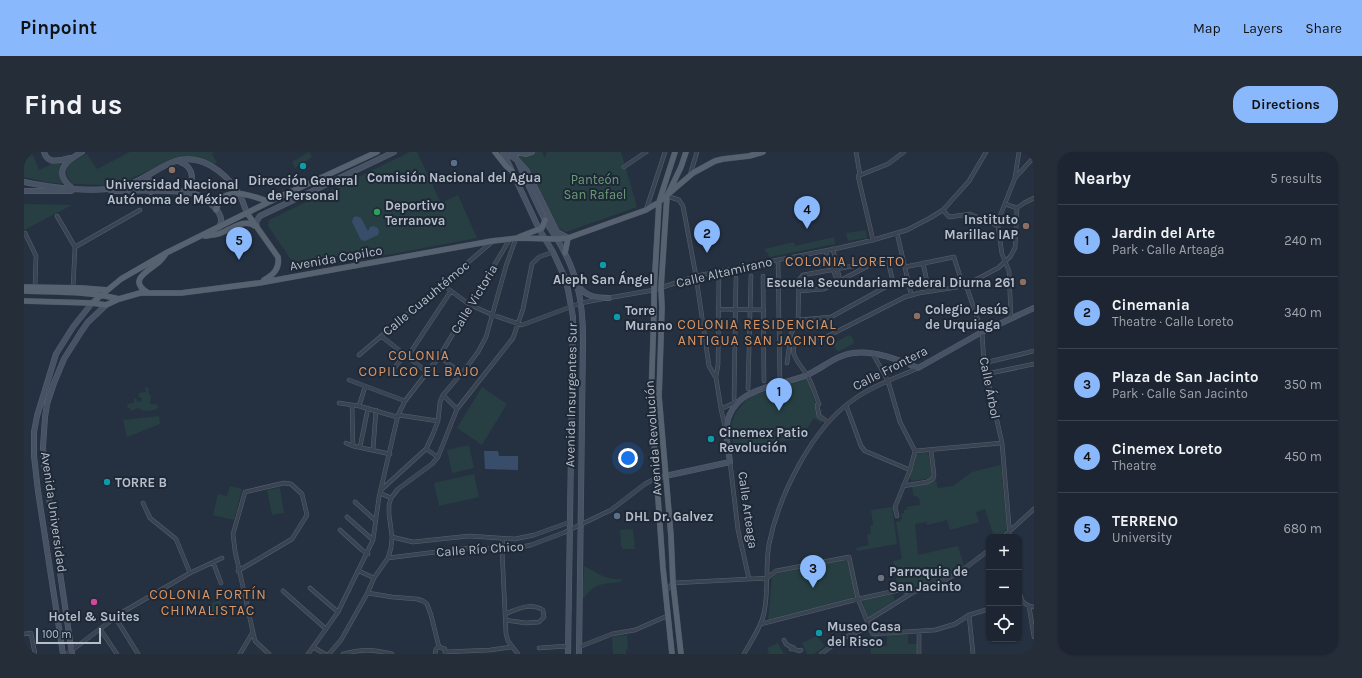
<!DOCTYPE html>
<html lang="en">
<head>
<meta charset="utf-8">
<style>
	:root { --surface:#1c2531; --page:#252d39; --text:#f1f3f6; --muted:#a0a5ab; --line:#3a424d; --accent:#8ab8fc }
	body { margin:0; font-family:Karla,sans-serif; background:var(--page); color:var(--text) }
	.controls { position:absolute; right:12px; bottom:12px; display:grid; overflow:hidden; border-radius:8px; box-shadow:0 1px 3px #0004 }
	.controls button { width:36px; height:36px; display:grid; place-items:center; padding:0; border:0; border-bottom:1px solid var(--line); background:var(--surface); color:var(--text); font:20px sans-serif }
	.scale { position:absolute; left:12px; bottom:10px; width:65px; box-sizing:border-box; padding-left:4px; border:2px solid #b6becb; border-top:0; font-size:11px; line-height:14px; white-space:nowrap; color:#b6becb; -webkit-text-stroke:3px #1e2836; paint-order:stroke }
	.you { position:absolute; left:604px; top:306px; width:14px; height:14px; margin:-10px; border:3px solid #fff; border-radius:50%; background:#1a73e8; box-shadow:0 0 0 6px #1a73e833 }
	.badge { display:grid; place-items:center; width:26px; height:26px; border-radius:50%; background:var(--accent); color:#111; font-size:13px; font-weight:700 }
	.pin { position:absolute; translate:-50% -33px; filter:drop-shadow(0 1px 2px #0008) }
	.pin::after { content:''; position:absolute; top:21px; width:14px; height:12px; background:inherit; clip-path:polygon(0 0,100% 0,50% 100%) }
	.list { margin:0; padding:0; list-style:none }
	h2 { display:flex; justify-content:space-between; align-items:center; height:52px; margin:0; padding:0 16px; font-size:17px }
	h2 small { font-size:13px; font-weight:400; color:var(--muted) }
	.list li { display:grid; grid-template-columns:26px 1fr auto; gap:12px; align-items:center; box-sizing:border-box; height:72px; padding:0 16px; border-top:1px solid var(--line) }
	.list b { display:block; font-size:15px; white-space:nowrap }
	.list p { margin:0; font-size:13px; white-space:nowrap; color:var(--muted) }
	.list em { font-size:13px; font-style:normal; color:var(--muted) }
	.icon { flex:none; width:22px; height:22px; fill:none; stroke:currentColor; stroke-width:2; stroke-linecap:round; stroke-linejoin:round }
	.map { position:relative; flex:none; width:1010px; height:502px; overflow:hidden; border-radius:16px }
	header { display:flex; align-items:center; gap:24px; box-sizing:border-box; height:56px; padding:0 20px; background:var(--accent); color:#111 }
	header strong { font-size:19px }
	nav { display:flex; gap:22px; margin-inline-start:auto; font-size:14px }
	.intro { display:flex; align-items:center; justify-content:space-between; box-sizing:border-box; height:96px; padding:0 24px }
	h1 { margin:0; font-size:28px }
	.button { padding:10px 18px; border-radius:16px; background:var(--accent); color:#111; font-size:14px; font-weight:700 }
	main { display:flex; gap:24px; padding:0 24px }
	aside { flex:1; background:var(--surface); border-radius:16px; box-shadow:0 1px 3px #0004 }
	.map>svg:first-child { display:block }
	.green { fill:#273f42 }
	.water { fill:#384d69 }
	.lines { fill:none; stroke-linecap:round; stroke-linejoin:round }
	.street-casing { stroke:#57616e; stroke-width:4.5 }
	.secondary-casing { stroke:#57616e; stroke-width:6 }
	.primary-casing { stroke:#434c5a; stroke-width:6 }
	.street { stroke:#394351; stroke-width:3.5 }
	.secondary { stroke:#475264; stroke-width:5 }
	.primary { stroke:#576271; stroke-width:5.5 }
	.service-dot { fill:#5c6f8a; stroke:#1e2836; stroke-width:1.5 }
	.culture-dot { fill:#0f9aa8; stroke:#1e2836; stroke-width:1.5 }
	.education-dot { fill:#8d6e63; stroke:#1e2836; stroke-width:1.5 }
	.leisure-dot { fill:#2e9e5b; stroke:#1e2836; stroke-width:1.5 }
	.worship-dot { fill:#6b7280; stroke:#1e2836; stroke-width:1.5 }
	.hotel-dot { fill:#d1479c; stroke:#1e2836; stroke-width:1.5 }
	.labels { text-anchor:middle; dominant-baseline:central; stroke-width:4; stroke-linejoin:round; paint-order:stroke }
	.poi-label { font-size:13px; font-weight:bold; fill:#b6becb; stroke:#1e2836; text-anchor:start }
	.park-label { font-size:13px; fill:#6c9d77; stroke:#1e2836 }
	.street-label { font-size:13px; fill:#b6becb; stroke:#1e2836 }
	.neighbourhood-label { font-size:14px; letter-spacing:1px; fill:#d99563; stroke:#1e2836 }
</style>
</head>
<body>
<header>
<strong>Pinpoint</strong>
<nav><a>Map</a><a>Layers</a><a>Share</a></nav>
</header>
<div class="intro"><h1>Find us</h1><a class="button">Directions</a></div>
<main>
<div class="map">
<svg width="1010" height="502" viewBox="0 0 1010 502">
	<rect width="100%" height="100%" fill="#253141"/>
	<path class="green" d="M66,0L63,2L73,17L106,0H190L188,2L193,11L187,13L177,9H146L99,30L81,33L49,32C31,15 53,8 66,0Z
		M285,0L288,5L271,16L268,10Z
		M386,0H393L417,51L434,43L453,86L336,108L332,99L321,104L319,101L311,105L310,103L301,107L300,105L290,109L288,107L280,110L279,108L270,112L244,74L245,68Z
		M511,0H518L521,6L523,0H597L613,55L542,80L537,77L535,78L507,19L496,8L494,4C500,5 506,4 511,0Z
		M9,3L15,18L26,13L25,10H36L42,8C34,16 35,23 40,32L22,30L0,25V7Z
		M0,52L48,53L0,78Z
		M841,78L843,86L824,89L822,81Z
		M810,85L811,92L746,105L740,97L770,90L771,94Z
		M825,183C828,184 831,189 829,192L815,199H813L810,194V191Z
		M783,225L792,254L798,258L797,261L802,265L797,271L790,266L776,287L717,295L716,293L710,294L706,275L712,260L722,248L730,243Z
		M124,235L125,243H127L126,252H132L134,254V256C128,260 119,260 114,256L107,259L106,256H104L103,252L110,251V247L112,246L113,250L118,249L117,245H115V241L122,240L121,236Z
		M458,235L483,252L458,293L433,276Z
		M135,264L136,272L103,285L99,268Z
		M445,293L450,316L428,321L423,298Z
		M903,301L905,304L908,326L888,329L886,327L885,324L892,302Z
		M977,313L983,377L974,385H970L961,357L952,360L955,370L926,378L923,368L903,373V370L891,372L894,403L934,394L940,414L921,426L889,438L874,437L869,409L878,407L872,370L876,369L878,367L877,362L880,361V358H883V355L896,353L895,346L889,343L888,333L912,329L914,336L929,334L948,320Z
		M450,322L455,345L415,354L410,331Z
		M206,334L218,337L210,368L189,363L194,342L203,344Z
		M256,336L260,361L248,363L243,338Z
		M868,355L873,392L833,399L832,396L845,393L843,383L847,382L846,374L849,373L847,358Z
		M609,377L611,397H599L597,394L596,378Z
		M824,407L833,446L744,469L748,426L752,422Z
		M560,414C572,420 583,429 598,427V429C581,433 572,429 560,446H558Z
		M869,442L871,448L844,466L838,448Z
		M196,448L201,462L188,467L183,453Z
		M884,482V492H894V502H847L846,491L850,490L849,484L855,483V494H863V483Z
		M603,483L604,497L602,498V502H589L588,485Z
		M793,484L801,494L790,502H783L778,491Z
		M754,491L760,502H743L745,500L743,496Z"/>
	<path class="water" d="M332,64L337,66L344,79L346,75L349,74L354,76L355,80L354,83L341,89L337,88L328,70L329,66Z
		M460,299H474L475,304H494V318L461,317Z"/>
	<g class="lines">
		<defs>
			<path id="street" d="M832,0L836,23
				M600,15L622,0
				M666,23L673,0
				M991,25L995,0
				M643,44L655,48L659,54L672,124L685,214L692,226L697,257L701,275
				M981,52L993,56
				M993,56L1000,51L1010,46
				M622,58L641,0
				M919,58L925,65L946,62L974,74
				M33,64L51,95
				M1,81L12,104L11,135
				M873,81L887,142
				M849,88L834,24L864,12L880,0
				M51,95L116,58
				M809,97L816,129
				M802,99C804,110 810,119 814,130
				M754,108L756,232
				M899,111L905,139
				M881,115L930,105L938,131L943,136L958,180L960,211L978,291L986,385
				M739,124L740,229
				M419,133L446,153L469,163L498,173L557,151L578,147
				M49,136L51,95
				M775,139L800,137L848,112
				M584,146L630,138L672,124L815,96L849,88L883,78L906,66L919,58L945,29L962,0
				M694,157L740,158
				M987,166L985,119L978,102L974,74L976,64L991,26L1010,5
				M357,184L403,220
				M849,202L864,229L876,270L891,299L886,318L871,355L873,364
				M335,203L468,90
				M384,204L427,139
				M415,205L438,221
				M763,211L767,182L774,168L775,128L779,123L862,108L864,109L869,130L867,132L807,165L774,168
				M960,211L1010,199
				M365,222L381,203
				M962,222L1010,212
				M692,225L694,213L695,119
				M325,228L381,249
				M724,237L727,124
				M419,243L433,257
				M710,247L712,126
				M315,251L335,254L373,265
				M328,253L329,294
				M822,253L837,294L841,299L886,318
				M335,254L341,235
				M697,257L714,249
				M374,263L414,269
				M804,270L795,264L793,253L795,252C791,242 788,231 783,223C777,213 760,198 776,188C784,183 795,187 804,184L881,145L895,141L940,134L974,116L986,105L991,96L993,56
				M322,291L329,294L366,302
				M336,295L344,256
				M402,297L414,305
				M349,298L352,258
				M891,299L978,291
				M706,310L714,378L725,427
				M879,334L903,330L909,327L910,323L907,298
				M358,337L402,297L409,282L414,269L416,250L419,243L442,216L454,200L462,185L482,114L492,86
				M356,341L367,346
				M331,350L351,368
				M119,351L126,366L152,387L166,421
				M323,365L349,388
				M316,378L338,398L344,402
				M368,385L389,390L445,384L491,387L510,383L546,370
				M979,385L1010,357
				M479,387L478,397L482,482L484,489L494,502
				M364,406L444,396L478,397L493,396L507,393L539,381L587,358L621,332L632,326
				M189,410L197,431
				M214,419L268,387L283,363L278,342L267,332L260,331L221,340L209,382L211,399L231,489L245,502
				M335,419L350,426
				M286,436L314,460
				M995,438C997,449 999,453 1010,455
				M259,439L302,477
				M642,439L649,431L743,426L752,419L825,405L834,447L847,479L849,482L911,478L931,472L945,463L965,457
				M344,441L368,445L393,447L399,449L403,452L407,463L415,495
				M1005,454L1010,485
				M481,462C493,457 507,450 519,458L520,465L515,470L502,471L481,468
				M945,463L949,502
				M91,465L114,502
				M843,469L888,441L921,428L936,420L965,398
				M737,472L834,447L876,438L888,441
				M76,477L93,502
				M895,480V502
				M0,482L7,481L11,502
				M760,488L762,492L767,495
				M289,495L301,502
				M555,495L588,482L611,478L643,464
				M768,495L770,496L769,497H767Z
				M515,496L544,494
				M770,497L775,499L777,498
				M421,500L466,498L488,495
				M43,502L97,461L166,421L198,406
				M216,502L229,480
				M284,502L314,460L349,388L355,345L374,263L381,249L415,205L486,87
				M305,502L317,488L343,442L350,426L364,406L367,396L368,385L365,362V353L367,346L374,337L408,312L414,305L433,257L489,186L499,157L508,112L515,105L529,100
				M319,502C337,497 349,497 368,502
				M411,502L412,497L415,495L421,497V502
				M720,502C727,489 737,476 740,461C745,438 741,414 745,392C755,343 788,276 829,248C848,234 872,226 894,216
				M797,502L817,487L845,475"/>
			<path id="secondary" d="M20,0C24,13 35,8 46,6
				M479,0L515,77L529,100L541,126L544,138L549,165L544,502
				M482,0L493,8L503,19L533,80L544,86
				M489,0C500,22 509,45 520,66C524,74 529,80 533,87C553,119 559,149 559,186L555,502
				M492,0L502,2L508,0
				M0,3L6,0
				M156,10C171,15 172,33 158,40
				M124,23L127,40
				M0,30C27,36 70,41 97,35C117,31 133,15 152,9C177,2 200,19 213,39C218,45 220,54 223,61
				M48,36C28,20 42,9 58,0
				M0,39H47
				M87,39C106,39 161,36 176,44C183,47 188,53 193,58C197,64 199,69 195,75
				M233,75L232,70L236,64L370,0
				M554,134C563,145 572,146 585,146
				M632,326L706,310C704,294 699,277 706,262C710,254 715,248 722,244C740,233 763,231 783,223C799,216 812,203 829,201C851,198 875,208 894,216L958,180L1010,156
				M39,502L14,339L10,304V280L13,264L32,202L49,175L68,151
				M48,502L20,312L19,295L21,265L23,252L30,231L40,207L57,180L64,170L82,153"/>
			<path id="primary" d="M471,0L482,14L488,19
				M192,58L196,47C210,36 228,44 243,49L247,48
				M223,61L254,105C256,117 249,123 240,128
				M181,84C187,83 192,83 197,81C208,77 220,66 231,74
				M495,85L518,76L521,68
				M541,101L544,86
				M0,135L58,136L83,138
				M0,139C32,140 64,139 95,147
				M123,140C103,128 126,118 135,110C137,108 139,106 141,103
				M0,149L68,151L82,153L95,147L116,141H157L235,131L468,89L494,86L533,87L544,86L622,58L635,50L669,21L691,9L699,7L725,4L739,0
				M68,151L97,127L142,101L249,48L353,0
				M648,502L639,416L627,248L630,158V138L635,50L651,0
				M657,502L649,431L647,384L635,244L638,155L637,136L643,44L657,15L662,0"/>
		</defs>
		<use href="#street" class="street-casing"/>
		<use href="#secondary" class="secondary-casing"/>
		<use href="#primary" class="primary-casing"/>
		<use href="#street" class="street"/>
		<use href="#secondary" class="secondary"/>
		<use href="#primary" class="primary"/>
	</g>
	<g class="service-dot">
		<circle cx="430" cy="11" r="4"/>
		<circle cx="593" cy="364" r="4"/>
	</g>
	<g class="culture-dot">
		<circle cx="279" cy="14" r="4"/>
		<circle cx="579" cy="113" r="4"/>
		<circle cx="593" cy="165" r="4"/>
		<circle cx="687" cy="287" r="4"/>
		<circle cx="83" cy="330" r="4"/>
		<circle cx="795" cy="481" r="4"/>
	</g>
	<g class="education-dot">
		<circle cx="148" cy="18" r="4"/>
		<circle cx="1002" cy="74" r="4"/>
		<circle cx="999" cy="130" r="4"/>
		<circle cx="893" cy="164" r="4"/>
	</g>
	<circle class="leisure-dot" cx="353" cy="60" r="4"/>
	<circle class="worship-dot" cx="857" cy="426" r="4"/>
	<circle class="hotel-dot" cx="70" cy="450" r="4"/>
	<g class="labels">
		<g class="poi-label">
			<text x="430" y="25" text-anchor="middle">Comisión Nacional del Agua</text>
			<text x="279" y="28" text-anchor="middle">Dirección General<tspan x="279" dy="15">de Personal</tspan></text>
			<text x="148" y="32" text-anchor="middle">Universidad Nacional<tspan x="148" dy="15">Autónoma de México</tspan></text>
			<text x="361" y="53">Deportivo<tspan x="361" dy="15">Terranova</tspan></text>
			<text x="994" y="67" text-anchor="end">Instituto<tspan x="994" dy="15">Marillac IAP</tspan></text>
			<text x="579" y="127" text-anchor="middle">Aleph San Ángel</text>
			<text x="991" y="130" text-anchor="end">Escuela SecundariamFederal Diurna 261</text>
			<text x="901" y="157">Colegio Jesús<tspan x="901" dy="15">de Urquiaga</tspan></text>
			<text x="601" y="158">Torre<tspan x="601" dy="15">Murano</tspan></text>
			<text x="695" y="280">Cinemex Patio<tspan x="695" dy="15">Revolución</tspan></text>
			<text x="91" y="330">TORRE B</text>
			<text x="601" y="364">DHL Dr. Galvez</text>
			<text x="865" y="419">Parroquia de<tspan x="865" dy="15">San Jacinto</tspan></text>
			<text x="70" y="464" text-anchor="middle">Hotel &amp; Suites</text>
			<text x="803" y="474">Museo Casa<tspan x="803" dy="15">del Risco</tspan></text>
		</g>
		<g class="park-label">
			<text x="571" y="27">Panteón<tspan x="571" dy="15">San Rafael</tspan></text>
		</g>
		<g class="street-label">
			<text transform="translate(312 106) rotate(-10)">Avenida Copilco</text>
			<text transform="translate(700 120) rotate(-13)">Calle Altamirano</text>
			<text transform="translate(402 146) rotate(-40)">Calle Cuauhtémoc</text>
			<text transform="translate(450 147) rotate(-59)">Calle Victoria</text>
			<text transform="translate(866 216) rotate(-27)">Calle Frontera</text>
			<text transform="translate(966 236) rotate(79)">Calle Árbol</text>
			<text transform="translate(547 243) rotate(-89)">Avenida Insurgentes Sur</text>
			<text transform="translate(629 286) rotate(-94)">Avenida Revolución</text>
			<text transform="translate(724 358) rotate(82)">Calle Arteaga</text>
			<text transform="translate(30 360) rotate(82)">Avenida Universidad</text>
			<text transform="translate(456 397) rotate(-4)">Calle Río Chico</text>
		</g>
		<g class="neighbourhood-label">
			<text x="821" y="109">COLONIA LORETO</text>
			<text x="733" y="172">COLONIA RESIDENCIAL<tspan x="733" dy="16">ANTIGUA SAN JACINTO</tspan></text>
			<text x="395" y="203">COLONIA<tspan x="395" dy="16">COPILCO EL BAJO</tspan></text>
			<text x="184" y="442">COLONIA FORTÍN<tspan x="184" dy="16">CHIMALISTAC</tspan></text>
		</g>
	</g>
</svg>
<div class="controls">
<button>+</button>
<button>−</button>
<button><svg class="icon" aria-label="locate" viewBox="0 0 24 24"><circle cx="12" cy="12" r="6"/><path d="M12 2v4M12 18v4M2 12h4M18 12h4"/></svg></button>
</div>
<div class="scale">100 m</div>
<div class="you"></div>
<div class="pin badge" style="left:755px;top:259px">1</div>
<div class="pin badge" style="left:683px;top:101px">2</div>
<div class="pin badge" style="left:789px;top:436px">3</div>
<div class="pin badge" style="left:783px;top:77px">4</div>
<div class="pin badge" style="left:215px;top:108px">5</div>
</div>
<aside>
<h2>Nearby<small>5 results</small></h2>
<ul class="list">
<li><span class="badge">1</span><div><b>Jardin del Arte</b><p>Park · Calle Arteaga</p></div><em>240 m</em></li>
<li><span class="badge">2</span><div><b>Cinemania</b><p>Theatre · Calle Loreto</p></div><em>340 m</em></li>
<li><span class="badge">3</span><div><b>Plaza de San Jacinto</b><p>Park · Calle San Jacinto</p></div><em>350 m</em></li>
<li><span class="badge">4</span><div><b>Cinemex Loreto</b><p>Theatre</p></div><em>450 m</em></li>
<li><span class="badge">5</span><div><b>TERRENO</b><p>University</p></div><em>680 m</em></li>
</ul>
</aside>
</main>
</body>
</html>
